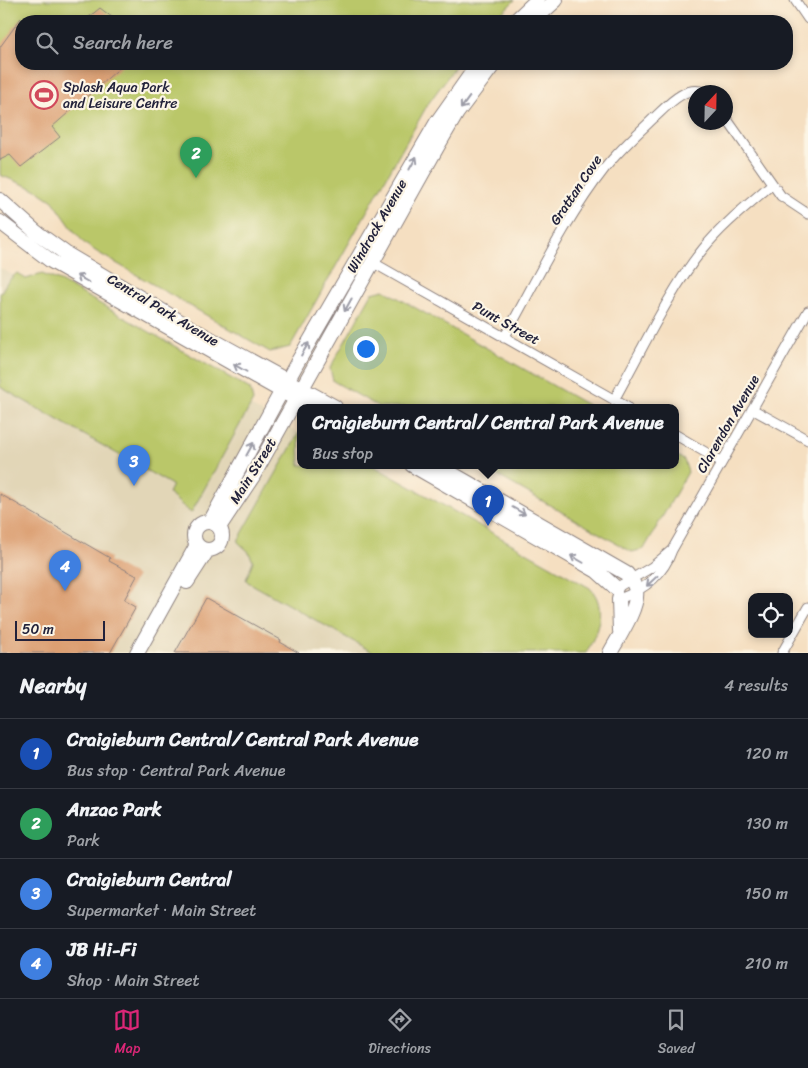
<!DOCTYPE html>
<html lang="en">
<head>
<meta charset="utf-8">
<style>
	:root { --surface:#171b24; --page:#242831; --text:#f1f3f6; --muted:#9ea1a6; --line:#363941; --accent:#db2777 }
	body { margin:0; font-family:Sriracha,sans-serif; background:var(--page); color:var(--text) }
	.controls { position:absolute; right:15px; bottom:15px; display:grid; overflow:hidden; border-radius:10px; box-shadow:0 2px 8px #0003 }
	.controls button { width:45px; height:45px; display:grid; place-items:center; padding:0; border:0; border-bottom:1px solid var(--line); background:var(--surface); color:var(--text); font:25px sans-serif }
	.compass { position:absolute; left:688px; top:85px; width:45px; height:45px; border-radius:50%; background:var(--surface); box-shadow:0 2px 8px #0003; rotate:22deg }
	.scale { position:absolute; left:15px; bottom:12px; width:90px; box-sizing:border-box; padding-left:5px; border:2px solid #22223b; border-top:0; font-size:14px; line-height:18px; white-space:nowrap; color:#22223b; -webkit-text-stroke:4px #fcf5e5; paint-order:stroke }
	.you { position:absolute; left:365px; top:348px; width:18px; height:18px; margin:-12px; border:4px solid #fff; border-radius:50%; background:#1a73e8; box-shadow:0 0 0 8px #1a73e833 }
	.badge { display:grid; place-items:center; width:32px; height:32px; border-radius:50%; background:var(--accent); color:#fff; font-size:16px; font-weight:700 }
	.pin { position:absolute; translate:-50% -41px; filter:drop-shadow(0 1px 2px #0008) }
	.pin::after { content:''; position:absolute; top:26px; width:18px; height:15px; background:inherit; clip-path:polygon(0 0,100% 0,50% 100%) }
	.popup { position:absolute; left:297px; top:404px; width:382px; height:65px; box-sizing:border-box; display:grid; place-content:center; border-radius:10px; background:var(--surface); filter:drop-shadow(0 1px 4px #0005); font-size:16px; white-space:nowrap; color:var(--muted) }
	.popup b { font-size:19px; color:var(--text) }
	.popup::after { content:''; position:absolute; left:50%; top:100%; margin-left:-10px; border:10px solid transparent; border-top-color:var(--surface) }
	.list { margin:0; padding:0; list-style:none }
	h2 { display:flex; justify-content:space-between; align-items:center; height:65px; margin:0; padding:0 20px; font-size:21px }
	h2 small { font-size:16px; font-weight:400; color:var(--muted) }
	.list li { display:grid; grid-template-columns:32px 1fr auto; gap:15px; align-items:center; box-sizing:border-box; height:70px; padding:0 20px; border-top:1px solid var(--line) }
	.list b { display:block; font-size:19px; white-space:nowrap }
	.list p { margin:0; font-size:16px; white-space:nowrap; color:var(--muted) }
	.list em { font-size:16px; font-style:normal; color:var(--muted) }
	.icon { flex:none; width:28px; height:28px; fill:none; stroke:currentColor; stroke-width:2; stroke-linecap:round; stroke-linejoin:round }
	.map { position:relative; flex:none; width:808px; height:653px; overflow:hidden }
	.search { position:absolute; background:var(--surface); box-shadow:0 2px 8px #0003; left:15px; right:15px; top:15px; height:55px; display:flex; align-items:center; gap:12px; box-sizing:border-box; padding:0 18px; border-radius:20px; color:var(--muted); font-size:19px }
	.sheet { height:345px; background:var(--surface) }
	nav { display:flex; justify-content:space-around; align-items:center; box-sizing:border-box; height:70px; border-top:1px solid var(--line); background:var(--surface); font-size:14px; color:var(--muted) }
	nav a { display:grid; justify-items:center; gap:2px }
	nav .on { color:var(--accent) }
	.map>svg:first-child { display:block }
	.built { fill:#e2d6b7 }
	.green { fill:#bac769; stroke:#6e7452 }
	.building { fill:#db9e71 }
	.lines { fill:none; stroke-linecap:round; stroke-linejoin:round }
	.street-casing { stroke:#8c807e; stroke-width:11 }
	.secondary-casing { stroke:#8c807e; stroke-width:16 }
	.street { stroke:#fff; stroke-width:9 }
	.secondary { stroke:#fff; stroke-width:14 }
	.oneway { stroke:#9c9ca7 }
	.labels { text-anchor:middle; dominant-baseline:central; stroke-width:4.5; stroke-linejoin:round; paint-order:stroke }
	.poi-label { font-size:14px; fill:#22223b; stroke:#fcf5e5; text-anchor:start }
	.street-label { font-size:14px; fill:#22223b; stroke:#fcf5e5 }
</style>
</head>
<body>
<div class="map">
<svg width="808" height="653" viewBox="0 0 808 653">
	<rect width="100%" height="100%" fill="#fcf5e5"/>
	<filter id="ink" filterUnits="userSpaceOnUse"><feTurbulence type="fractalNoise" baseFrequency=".02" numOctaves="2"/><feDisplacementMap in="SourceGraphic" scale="10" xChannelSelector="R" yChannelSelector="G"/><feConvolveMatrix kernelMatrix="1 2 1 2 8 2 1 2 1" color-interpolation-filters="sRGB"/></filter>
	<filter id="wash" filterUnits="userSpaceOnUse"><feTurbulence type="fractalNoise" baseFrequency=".0096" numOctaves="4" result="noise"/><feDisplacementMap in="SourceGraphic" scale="20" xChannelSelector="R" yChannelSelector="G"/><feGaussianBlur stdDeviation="1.12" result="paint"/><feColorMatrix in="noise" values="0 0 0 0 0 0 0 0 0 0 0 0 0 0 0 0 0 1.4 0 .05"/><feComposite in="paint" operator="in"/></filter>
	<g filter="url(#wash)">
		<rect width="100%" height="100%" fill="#f5dfc1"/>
		<path class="built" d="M0,268L299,433L239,539L238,542L252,555L253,562L248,582L374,653H0Z"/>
		<path class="green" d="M0,0H515L493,21H21V64H457L428,104L290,347L270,352L97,252L85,244L74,231L53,201L35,189L0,175Z
			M17,273L26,279L42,274L60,281L250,389L253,401L191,513L168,493L172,485L0,387V294L7,282Z
			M384,290L591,407H379L333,381L330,368L372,293Z
			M299,433L300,465H372L590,588C608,607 597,634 586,653H374L248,582L246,580L253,561L248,551L238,542L239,539Z
			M676,455L684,460L688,472L644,549L632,552L479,465H676Z"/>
		<g id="blocks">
			<path class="building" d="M100,8L117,21H84Z
				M21,18V64H124L52,127L60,137L21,167L10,155L0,160V47Z
				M0,494L110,558L109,561L137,576L124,600L136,607L110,653H0Z
				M206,598L281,640L280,642L299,653H175Z"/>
		</g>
	</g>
	<g filter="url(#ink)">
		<use href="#blocks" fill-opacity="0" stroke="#8c807e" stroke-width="1"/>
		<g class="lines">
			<defs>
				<path id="street" d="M795,0L808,19
					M726,118L781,196L808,214
					M372,262L627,407
					M504,338C536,281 565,219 605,168C620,149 638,133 656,116C668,105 685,85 704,92
					M614,400C641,352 669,291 703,249C723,224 748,205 772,184
					M752,409L808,440
					M676,435L722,462
					M672,550L652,567L616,588L619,599C644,590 663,576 672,550L808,311
					M782,653L808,607"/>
				<path id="secondary" d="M515,21L537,0
					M533,21L556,0
					M0,200L36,232L65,253L196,331L335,407
					M0,222L51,261L310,407
					M412,465L597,571L616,588
					M437,465L627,574C631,579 635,584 636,591C639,607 618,638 610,653
					M194 536a14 14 0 1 1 28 0a14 14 0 1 1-28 0Z
					M210,522L297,363L437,122L478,64
					M219,527L253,476L437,147L457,113L494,64
					M187,582L207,551
					M619,599L620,631
					M137,653L197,545"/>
			</defs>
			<use href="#street" class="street-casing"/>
			<use href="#secondary" class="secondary-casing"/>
			<use href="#street" class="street"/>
			<use href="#secondary" class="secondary"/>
		</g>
		<defs><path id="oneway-shaft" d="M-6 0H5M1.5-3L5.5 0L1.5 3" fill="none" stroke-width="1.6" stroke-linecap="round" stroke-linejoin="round" transform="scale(1.25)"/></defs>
		<g class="oneway">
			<use href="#oneway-shaft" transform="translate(465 103) rotate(126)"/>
			<use href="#oneway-shaft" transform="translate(413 163) rotate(-61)"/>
			<use href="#oneway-shaft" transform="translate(83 279) rotate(-150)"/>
			<use href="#oneway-shaft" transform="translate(348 305) rotate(119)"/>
			<use href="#oneway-shaft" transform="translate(305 349) rotate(-59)"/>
			<use href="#oneway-shaft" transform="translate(240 368) rotate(-150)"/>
			<use href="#oneway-shaft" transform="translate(250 449) rotate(-61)"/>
			<use href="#oneway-shaft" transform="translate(519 511) rotate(30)"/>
			<use href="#oneway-shaft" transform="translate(577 559) rotate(-150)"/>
			<use href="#oneway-shaft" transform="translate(652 581) rotate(137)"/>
		</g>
	</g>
	<defs>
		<symbol id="stadium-ring" viewBox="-11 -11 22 22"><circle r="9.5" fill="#fcf5e5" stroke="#d1495b" stroke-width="1.5"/><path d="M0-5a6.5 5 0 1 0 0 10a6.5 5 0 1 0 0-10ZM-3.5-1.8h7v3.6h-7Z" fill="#d1495b"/></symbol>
	</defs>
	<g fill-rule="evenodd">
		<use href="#stadium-ring" x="28" y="79" width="32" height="32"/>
	</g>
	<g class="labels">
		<g class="poi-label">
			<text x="63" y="87">Splash Aqua Park<tspan x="63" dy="16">and Leisure Centre</tspan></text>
		</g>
		<g class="street-label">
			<text transform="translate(576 190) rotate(-56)">Grattan Cove</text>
			<text transform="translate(377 226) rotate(-60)">Windrock Avenue</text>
			<text transform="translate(163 310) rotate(31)">Central Park Avenue</text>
			<text transform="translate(506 323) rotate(29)">Punt Street</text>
			<text transform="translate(728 424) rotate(-60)">Clarendon Avenue</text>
			<text transform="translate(253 471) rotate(-58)">Main Street</text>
		</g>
	</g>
</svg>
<div class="controls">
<button><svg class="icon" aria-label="locate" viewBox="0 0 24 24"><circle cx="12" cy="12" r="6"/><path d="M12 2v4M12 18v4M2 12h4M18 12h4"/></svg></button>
</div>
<svg class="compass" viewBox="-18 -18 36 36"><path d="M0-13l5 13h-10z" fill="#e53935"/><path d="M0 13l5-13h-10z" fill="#9ea1a6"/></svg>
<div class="scale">50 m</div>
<div class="you"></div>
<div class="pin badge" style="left:488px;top:526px;background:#1a4fb4">1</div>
<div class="popup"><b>Craigieburn Central/ Central Park Avenue</b>Bus stop</div>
<div class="pin badge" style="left:196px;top:178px;background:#2e9e5b">2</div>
<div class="pin badge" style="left:134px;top:486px;background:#3f7fe0">3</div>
<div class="pin badge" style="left:65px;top:591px;background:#3f7fe0">4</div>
<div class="search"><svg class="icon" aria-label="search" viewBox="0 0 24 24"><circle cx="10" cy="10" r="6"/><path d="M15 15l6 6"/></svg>Search here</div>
</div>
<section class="sheet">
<h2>Nearby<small>4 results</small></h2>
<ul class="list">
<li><span class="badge" style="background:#1a4fb4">1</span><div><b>Craigieburn Central/ Central Park Avenue</b><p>Bus stop · Central Park Avenue</p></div><em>120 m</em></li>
<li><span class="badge" style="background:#2e9e5b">2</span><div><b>Anzac Park</b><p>Park</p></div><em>130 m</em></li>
<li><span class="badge" style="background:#3f7fe0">3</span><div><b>Craigieburn Central</b><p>Supermarket · Main Street</p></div><em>150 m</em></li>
<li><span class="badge" style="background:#3f7fe0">4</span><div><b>JB Hi-Fi</b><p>Shop · Main Street</p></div><em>210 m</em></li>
</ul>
</section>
<nav>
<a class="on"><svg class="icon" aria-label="map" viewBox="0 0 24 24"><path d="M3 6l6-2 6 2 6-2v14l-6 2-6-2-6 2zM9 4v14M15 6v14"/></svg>Map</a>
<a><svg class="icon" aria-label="directions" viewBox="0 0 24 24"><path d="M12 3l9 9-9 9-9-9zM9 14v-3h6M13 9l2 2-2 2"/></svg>Directions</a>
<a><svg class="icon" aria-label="saved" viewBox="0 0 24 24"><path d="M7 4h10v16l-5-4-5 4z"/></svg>Saved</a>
</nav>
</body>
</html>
